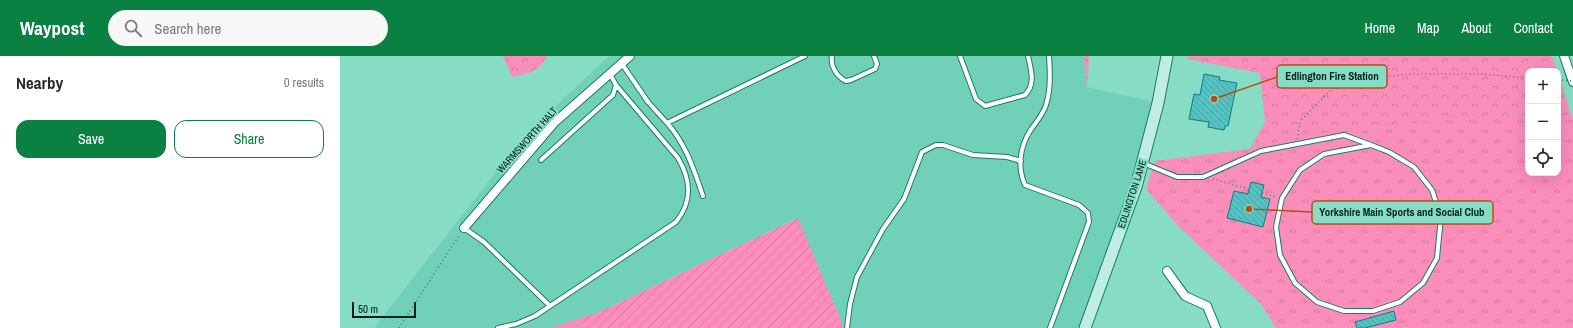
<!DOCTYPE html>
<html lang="en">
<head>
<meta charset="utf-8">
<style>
	:root { --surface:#fff; --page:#f7f7f7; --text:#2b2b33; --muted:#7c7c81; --line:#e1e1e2; --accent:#0b8043 }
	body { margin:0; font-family:"Archivo Narrow",sans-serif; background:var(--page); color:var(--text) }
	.controls { position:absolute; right:12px; top:12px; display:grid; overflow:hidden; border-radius:8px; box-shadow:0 4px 16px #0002 }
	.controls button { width:36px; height:36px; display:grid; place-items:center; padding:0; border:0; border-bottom:1px solid var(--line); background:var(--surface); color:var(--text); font:20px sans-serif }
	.scale { position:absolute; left:12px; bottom:10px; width:64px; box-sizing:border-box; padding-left:4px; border:2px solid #00221a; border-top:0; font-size:11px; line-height:14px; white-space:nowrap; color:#00221a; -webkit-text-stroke:3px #86dcc5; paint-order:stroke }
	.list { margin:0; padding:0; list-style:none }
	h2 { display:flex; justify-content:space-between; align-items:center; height:52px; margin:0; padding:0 16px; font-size:17px }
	h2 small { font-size:13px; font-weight:400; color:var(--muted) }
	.actions { display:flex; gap:8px; padding:12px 16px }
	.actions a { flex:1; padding:9px 0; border:1px solid var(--accent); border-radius:12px; text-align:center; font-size:14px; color:var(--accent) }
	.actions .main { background:var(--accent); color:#fff }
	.icon { flex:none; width:22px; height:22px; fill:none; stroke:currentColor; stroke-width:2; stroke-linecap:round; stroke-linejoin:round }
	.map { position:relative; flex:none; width:1233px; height:272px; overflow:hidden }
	header { display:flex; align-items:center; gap:24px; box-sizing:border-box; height:56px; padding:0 20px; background:var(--accent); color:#fff }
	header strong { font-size:19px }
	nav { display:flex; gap:22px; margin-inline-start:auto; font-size:14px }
	.search { width:280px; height:36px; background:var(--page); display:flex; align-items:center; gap:10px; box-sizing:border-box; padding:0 14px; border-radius:22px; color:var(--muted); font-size:15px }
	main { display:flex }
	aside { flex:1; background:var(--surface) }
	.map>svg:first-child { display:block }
	.built { fill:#70d0b8 }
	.grass { fill:#fb8dbb }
	.forest { fill:url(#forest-crowns) }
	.park { fill:url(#park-tufts) }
	.garden { fill:url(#garden-furrows) }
	.building { fill:url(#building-back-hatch); stroke:#0a807f }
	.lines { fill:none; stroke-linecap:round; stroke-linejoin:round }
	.service-casing { stroke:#1c7b67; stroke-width:6 }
	.minor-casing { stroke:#1c7b67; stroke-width:10 }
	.secondary-casing { stroke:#1c7b67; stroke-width:13 }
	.path { stroke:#427d6e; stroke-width:1.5; stroke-dasharray:1 3; stroke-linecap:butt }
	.service { stroke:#fff; stroke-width:4 }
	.minor { stroke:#fff; stroke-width:8 }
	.secondary { stroke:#bfede3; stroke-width:11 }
	.path-bridge { stroke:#427d6e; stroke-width:1.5; stroke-dasharray:1 3; stroke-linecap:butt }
	.labels { text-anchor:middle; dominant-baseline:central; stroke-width:4; stroke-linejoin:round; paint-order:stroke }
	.street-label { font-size:10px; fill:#00221a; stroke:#86dcc5 }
	.leader { fill:none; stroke:#ba4e0f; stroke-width:1.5 }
	.callout-dot { fill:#ba4e0f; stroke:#86dcc5; stroke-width:1.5 }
	.callout { fill:#86dcc5; stroke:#ba4e0f; stroke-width:1.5 }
	.callout-label { font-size:11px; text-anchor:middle; font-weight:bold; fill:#00221a }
</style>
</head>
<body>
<header>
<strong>Waypost</strong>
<div class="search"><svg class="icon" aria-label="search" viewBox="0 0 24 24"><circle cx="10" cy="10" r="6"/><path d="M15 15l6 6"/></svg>Search here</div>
<nav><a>Home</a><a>Map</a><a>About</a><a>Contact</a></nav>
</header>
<main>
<aside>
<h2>Nearby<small>0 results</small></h2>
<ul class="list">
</ul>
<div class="actions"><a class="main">Save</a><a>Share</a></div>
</aside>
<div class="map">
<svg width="1233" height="272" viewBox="0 0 1233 272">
	<defs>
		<pattern id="forest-crowns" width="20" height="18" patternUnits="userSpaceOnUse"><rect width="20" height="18" fill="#fb8dbb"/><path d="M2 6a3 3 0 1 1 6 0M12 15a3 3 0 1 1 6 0" fill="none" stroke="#d579a0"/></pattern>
		<pattern id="park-tufts" width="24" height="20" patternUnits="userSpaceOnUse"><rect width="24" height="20" fill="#fb8dbb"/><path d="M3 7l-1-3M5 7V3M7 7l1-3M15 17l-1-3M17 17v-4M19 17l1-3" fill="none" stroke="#d579a0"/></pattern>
		<pattern id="garden-furrows" width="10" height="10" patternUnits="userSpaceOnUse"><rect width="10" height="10" fill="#fb8dbb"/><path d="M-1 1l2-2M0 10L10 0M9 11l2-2" fill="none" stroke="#d579a0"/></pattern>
		<pattern id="building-back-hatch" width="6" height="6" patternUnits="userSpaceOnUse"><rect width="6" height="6" fill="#52c3c2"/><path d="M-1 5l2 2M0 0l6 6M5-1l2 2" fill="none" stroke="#46a7a6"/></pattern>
	</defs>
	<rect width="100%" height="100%" fill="#86dcc5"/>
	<path class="built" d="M269,0H744L747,31L818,47L745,272H504L457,162L257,257L211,272H34L185,79Z"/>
	<path class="grass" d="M240,262L243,272H211Z"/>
	<path class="forest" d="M163,0H207C199,16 189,17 172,21Z
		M744,0H749L747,31Z
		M848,0H1212L1217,15H1188V60L1098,64L959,83L910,93L925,66L920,17L848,3Z
		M1218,18L1231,59H1218Z"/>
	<path class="park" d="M1218,59H1231L1233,63V272H936L921,248L837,169L806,133L815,105L910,93L959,83L1098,64L1188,60V117H1218Z"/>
	<path class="garden" d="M458,162L504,272H243L240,262L257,257Z"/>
	<path class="building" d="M864,18L880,21L879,24L897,27L888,70H885L884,74L868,71L869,66L849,63L854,38L860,39Z
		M911,126L924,129L921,141L930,143L923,171L887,162L894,135L908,138Z
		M1054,255L1056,264L1025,272H1017L1015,266Z"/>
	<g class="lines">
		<defs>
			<path id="service" d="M492,0C490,10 497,21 506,25L511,24L535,13L537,8L534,0
				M620,0L636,43L645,50L685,39C696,28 691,14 688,0
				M709,0C710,16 711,33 706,49C703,59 695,67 690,75C680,91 677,111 685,129L739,149L748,157L749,166L710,272
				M282,8L308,46L327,67L465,0
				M327,67C346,88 354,114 363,140
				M201,104L273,39L276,29L270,18
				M803,107L837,121H863L921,95L1004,79L1031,89L1049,96L1074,111L1092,134L1101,161L1097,202L1083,227L1060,246L1033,255H1004L977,246L955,227L940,199L936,171L942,142L960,114L984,98L1031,89
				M124,172L144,186L210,250
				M158,272L176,268L195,260L336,166C353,145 351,124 338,102L276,29
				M507,272L510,248L517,221L543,173L564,143L582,96L596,89H603L633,99L667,101L681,105"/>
			<path id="minor" d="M1224,0L1233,26
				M124,172L215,66L290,0
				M827,215L845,240L867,250L876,272"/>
			<path id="secondary" d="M745,272L796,131L818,47L827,0"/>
		</defs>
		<use href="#service" class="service-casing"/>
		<use href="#minor" class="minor-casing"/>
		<use href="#secondary" class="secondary-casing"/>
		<path class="path" d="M957,83L961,64L999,26L1071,18H1142L1188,22
			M873,123L909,133
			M922,137L936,141
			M59,272L120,178"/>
		<use href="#service" class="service"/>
		<use href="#minor" class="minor"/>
		<use href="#secondary" class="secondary"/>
		<path class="path-bridge" d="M1218,24L1233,25"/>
	</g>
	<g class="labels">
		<g class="street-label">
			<text transform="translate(187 84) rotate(-48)">WARMSWORTH HALT</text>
			<text transform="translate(792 138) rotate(-72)">EDLINGTON LANE</text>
		</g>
	</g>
	<path class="leader" d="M874 43L937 21M909 153L972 156"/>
	<g class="callout-dot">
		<circle cx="874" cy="43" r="4"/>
		<circle cx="909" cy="153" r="4"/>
	</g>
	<g class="callout">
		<rect x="937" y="9" width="110" height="23" rx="4"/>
		<rect x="972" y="145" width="181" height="23" rx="4"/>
	</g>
	<g class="callout-label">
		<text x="992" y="24">Edlington Fire Station</text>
		<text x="1062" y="160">Yorkshire Main Sports and Social Club</text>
	</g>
</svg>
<div class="controls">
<button>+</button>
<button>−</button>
<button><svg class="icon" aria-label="locate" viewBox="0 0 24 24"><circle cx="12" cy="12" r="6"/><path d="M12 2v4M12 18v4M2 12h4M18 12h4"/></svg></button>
</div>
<div class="scale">50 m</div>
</div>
</main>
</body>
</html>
